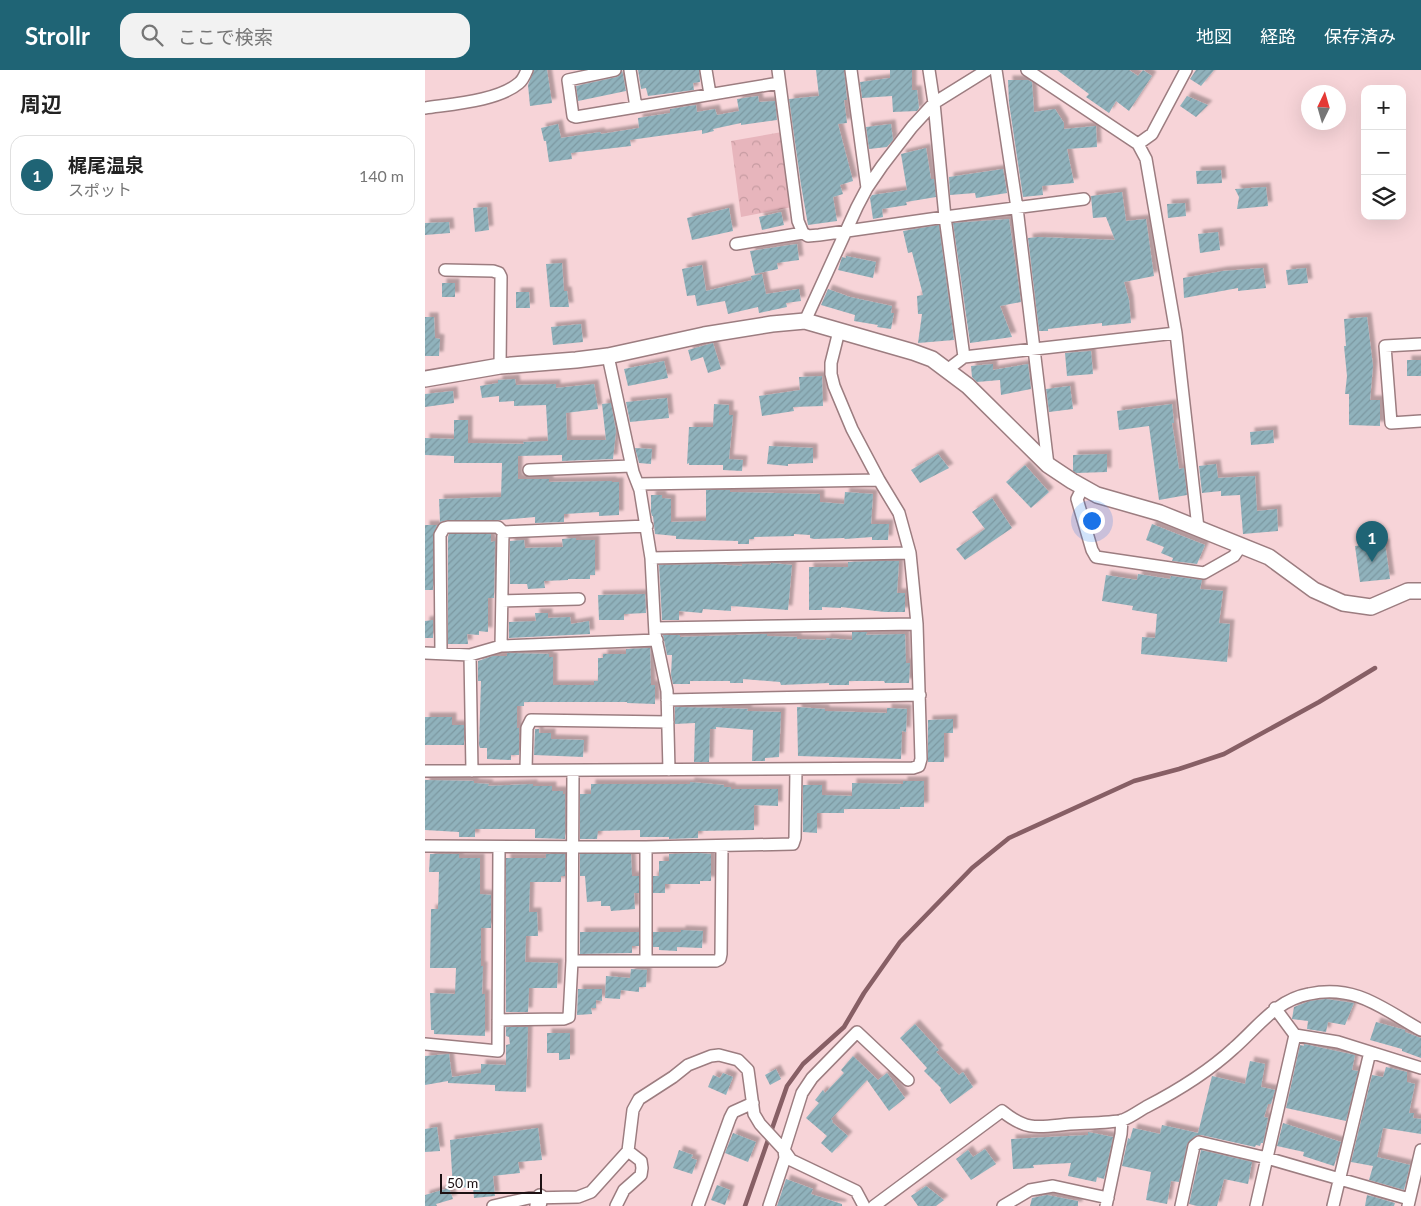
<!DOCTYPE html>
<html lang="ja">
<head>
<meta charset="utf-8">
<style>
	:root { --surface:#fff; --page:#f2f2f2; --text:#222; --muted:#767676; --line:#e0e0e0; --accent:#1f6475 }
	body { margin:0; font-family:Lato,"Noto Sans JP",sans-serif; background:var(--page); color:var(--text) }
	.controls { position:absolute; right:15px; top:15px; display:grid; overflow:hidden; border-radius:10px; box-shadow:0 5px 20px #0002 }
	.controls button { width:45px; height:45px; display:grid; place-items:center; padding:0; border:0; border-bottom:1px solid var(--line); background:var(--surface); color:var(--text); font:25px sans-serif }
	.compass { position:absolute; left:876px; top:15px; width:45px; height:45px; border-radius:50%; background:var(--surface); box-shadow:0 5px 20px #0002; rotate:5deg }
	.scale { position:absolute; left:15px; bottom:12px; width:102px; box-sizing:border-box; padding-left:5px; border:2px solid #1d1113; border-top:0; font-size:14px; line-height:18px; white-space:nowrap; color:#1d1113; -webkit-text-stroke:4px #fff; paint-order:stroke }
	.you { position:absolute; left:666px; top:450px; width:18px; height:18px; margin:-12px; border:4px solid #fff; border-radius:50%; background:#1a73e8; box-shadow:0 0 0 8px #1a73e833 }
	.badge { display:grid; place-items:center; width:32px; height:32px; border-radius:50%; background:var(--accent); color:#fff; font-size:16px; font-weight:700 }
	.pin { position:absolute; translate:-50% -41px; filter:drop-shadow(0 1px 2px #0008) }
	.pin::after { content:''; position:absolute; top:26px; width:18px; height:15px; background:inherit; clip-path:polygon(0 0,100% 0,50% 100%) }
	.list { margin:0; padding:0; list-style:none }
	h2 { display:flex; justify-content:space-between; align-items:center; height:65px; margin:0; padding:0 20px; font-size:21px }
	h2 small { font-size:16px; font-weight:400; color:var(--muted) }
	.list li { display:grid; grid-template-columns:32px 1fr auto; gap:15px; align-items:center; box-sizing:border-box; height:80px; margin:0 10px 10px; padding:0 10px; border:1px solid var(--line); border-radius:15px }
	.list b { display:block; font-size:19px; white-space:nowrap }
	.list p { margin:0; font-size:16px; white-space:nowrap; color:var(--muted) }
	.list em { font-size:16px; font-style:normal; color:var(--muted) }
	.icon { flex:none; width:28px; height:28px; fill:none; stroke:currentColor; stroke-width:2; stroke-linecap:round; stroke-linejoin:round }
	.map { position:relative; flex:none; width:996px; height:1136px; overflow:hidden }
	header { display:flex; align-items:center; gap:30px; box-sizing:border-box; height:70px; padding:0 25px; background:var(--accent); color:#fff }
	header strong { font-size:24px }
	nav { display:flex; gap:28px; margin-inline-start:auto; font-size:18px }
	.search { width:350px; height:45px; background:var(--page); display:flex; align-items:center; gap:12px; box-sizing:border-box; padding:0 18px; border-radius:15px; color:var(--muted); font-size:19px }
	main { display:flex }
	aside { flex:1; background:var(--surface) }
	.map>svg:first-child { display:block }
	.park { fill:url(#park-crowns) }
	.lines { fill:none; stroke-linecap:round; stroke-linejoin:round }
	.stream { stroke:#875f65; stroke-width:4.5 }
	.building { fill:url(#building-hatch); filter:url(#shadow) }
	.street-casing { stroke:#9c7d80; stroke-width:14 }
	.secondary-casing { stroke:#9c7d80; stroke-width:18 }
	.street { stroke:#fff; stroke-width:11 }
	.secondary { stroke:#fff; stroke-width:15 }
</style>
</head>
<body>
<header>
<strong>Strollr</strong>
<div class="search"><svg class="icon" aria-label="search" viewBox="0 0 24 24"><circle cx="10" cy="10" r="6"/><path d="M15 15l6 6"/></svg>ここで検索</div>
<nav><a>地図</a><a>経路</a><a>保存済み</a></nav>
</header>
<main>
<aside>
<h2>周辺<small></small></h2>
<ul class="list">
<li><span class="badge">1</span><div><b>梶尾温泉</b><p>スポット</p></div><em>140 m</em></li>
</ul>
</aside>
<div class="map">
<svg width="996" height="1136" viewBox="0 0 996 1136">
	<defs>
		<pattern id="park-crowns" width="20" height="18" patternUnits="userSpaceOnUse" patternTransform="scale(1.25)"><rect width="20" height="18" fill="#e7b5bc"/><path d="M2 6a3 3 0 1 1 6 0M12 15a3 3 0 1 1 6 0" fill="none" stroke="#c69ba1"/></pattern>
		<pattern id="building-hatch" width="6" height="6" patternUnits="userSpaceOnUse" patternTransform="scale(1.25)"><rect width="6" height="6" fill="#90b2bc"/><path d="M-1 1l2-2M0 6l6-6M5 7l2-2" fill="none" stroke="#7c98a1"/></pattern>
		<filter id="shadow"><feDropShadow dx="4.5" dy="-4.5" stdDeviation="1" flood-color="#0004"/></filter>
	</defs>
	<rect width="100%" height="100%" fill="#f7d4d8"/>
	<path class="park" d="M357,62L367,137L316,147L306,71Z"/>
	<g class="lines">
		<path class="stream" d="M320,1136L362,1016L378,994L419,957L439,923L475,872L547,798L584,768L709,711L754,699L799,684L894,632L950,598"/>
	</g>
	<path class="building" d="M109,0H122L127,33L105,36L103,15Z
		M197,0L201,21L153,31L151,16L192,7L195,5Z
		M213,0H274L275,12L268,13L269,20L223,26L221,18L216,19Z
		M391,0H419L422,30H419L422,53L413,54L428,111L415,115L418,124L408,127L412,151L383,155L376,115L364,29L394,26Z
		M465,0H487V20H492L494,38L492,41L468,42L467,26L437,28L435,12L465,8Z
		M632,0H704L713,6L718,0L727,6L704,41L691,31L684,43L661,27L664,24Z
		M771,0H789L776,16L765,9Z
		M583,10H603L607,12L609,42L630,39L639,53V59L671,56L672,77L642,79L649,113L617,116L618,125L598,127L584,33Z
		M333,26L334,32L350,31L352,50L316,55V53L288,59L289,61L277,64V60L205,70L206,76L146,83L147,89L124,92L121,71H119L116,58L133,54L136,68L175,62L176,64L214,58L213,48L245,43V39L271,35L272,42L290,39L292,45L314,41L312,29Z
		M762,26L783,35L771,47L755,36Z
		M466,54L468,70L462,77L444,79L441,57Z
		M501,78L506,109H509L511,127L481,132L482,135L457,139L458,147L448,149L445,128L447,125L482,120L476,84Z
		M578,99L582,123L551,128L550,123L525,125L524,107Z
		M796,100L797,113L772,114L771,101Z
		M841,117L843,136L812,139L814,127L810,119Z
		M697,122L701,151L721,149L729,206L699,212L704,230L706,253L677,256V253L623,259V261H614L603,168L613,167L690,170L681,147L668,148L666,126Z
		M760,133L761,146L743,148L742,134Z
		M62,137L64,160L50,162L48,138Z
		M304,138L308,161L267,170L262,148Z
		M356,142L359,155L337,160L334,147Z
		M584,149L596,232L575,236L587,267L545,273L528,153Z
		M24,152L25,163L0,165V153Z
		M514,155L529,270L493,273L497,244H493L492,226L498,225L487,182L483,183L478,161Z
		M793,162L795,180L775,183L773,164Z
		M372,174L374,190L352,193L353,199L330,204L325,181Z
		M421,186L451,192L448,208L413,200L417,187L421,188Z
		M137,193L139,221H142L144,237H125L121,194Z
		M277,195L281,221L327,210L326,206L337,204L341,224L374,219L376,231L361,233L362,237L334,243L333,237L303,244L300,231L272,236L270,225L262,226L257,199Z
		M838,198L841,218L813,221V218L759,228L758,208L798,201Z
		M881,198L883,213L863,215L861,200Z
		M17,213H30V227H17Z
		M403,219L425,227L467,236L466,243H469L466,259L452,257L453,255L429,251L430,245L396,235Z
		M91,222H104L105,238H91Z
		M0,247H9L10,268L15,269L14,286H0Z
		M942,247L948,296L945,330H955V356L924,355V324H920L922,306L919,276H921L919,249Z
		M156,254L158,272L128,275L126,257Z
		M288,273L296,299L283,303L278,287L266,291L263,280Z
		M666,281L668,304L642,306L640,283Z
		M982,290H996V306H982Z
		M239,291L243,308L203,316L199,299Z
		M568,294V300L603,294L606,319L576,325L575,310L552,312L547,307L546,296Z
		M397,306L398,336L368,337L369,341L337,346L334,326L375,320L374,307Z
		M90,309L91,315L131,314V318L169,314L173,339L141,343L142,370H181L177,334L186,333L191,361L188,389L137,391V385L93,386V409H124V412L187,411V412H194V445L174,446V442L139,444V452L110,453V447L76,450H23L15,452L14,429L76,427L77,393H29V386L0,385V368L29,369V350H43V373L99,374L98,372L123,371L121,335L89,336V331L74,332V326L57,328L55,316L73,313V310Z
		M645,316L648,339L624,342L621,319Z
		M28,321L29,333L0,337V324Z
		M242,328L244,348L205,352L201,332Z
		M289,334L304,335V345H308L304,389L318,390L317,401L298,400V395H264V393L262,394L264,357H288Z
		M747,334L749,353H747L754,399L759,398L762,425L734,430L724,356L694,360L692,341Z
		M848,360L849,373L826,375L825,362Z
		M344,376L388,378V393L363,394V396L342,394Z
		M210,378L227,379L226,394L214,393Z
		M513,384L524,398L495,413L486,400Z
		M682,384V402L651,403L648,401V385Z
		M791,394L793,408L830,406L832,441L852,439L853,461L818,464L815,425L796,426V421L777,423L774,396Z
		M600,395L624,422L606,438L581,412Z
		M281,420H305V422L395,424V432L419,434L420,422L448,424L446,454H464L463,470H447V467L420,469L419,468L389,469L385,468V465L369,464V466L329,467V469H324V474H313V471L251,469V466L230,464L228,446H227L226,442V425H237V428L246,429V452L281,451Z
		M567,428L587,458L540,490L531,479L560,459L547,442Z
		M727,454L780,475L772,494L747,491L748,488L736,483L739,477L721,470Z
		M0,455H12L8,465V520H0Z
		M24,464H66V472L70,471L69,528H63V562L54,561V565L42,564L43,574H23V467Z
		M151,468V470H170V505H165V509H143V510L119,511L120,518L103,519L102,514H85V471L99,470L100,478L138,477L137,469Z
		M960,473L965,509L935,512L930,476Z
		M455,491H474L472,523H480V542H460L416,537V538L397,537V540H384V497H423V492Z
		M346,493L367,495L363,540L306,536V541L278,539L277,543L254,541V550H237L234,495L288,494L317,496V494L345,495Z
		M713,504L745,509L746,506L777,510L775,519L798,521L794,553L805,554L802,592L716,584L717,567L730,568L732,544L707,540L708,536L677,531L681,505L712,510Z
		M220,524L221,543L199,544V550H174L173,525Z
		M110,543H123V548L145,547L146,554L164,551L165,564L84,568V552L111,551Z
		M8,550V568H0V551Z
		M427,562H442L441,565L480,564L481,593H485L484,613H460L459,611H424V615H404V613L356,615L355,612L318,609V613H305V611H265V614H248L246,605L247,585H242L238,565H255V567L342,564V566L372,567V569L401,570V568L427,570Z
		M225,578L226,615H230V634L202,633V632H99V636H92V658H94V685H86V690L62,689V678H55L54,675L56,611H53V591L68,586H82V583L124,584V587H128V615H169V611H173V588H178V584H201V579Z
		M250,637L298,638L323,639L322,641L356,642L354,687L340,688V691H327L328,660L291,657V659H285L284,692H269L270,653L250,654Z
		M372,637L400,639V641L462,643V638L482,639L481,662L477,661L476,689L373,686Z
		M0,647H27V655H39V675H0Z
		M528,649V663H519V692H503V650Z
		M110,659H114V663H126V669L159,670L158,687L109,685Z
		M0,710L49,711V713L64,714L63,716L108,714V716H127V721H138V724H140V769L110,768V759H50V767H34V762L0,760Z
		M478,711H499V737H475V739H419V743H392V763L378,762V715H397V725L427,726V713L478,714Z
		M265,712L299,715V717H306V719H353V736L329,735V760L273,761V768L244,769V767H215V760L173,761L172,769H155V724H166V714H265Z
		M273,783L286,784V811H275V814H240V823H228V806H234V791H244V784Z
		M5,784H34V788H55V824L66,825V858H56V896H58L57,924H60V966L9,964V960H6L5,923L30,924L31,898H5L6,839H13L14,802H4Z
		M121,784H140V806H136V812H105L104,842H112L113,866H101L100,892L133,893L132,918H104L103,942H81V788H121Z
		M155,784H206L207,806H214V823H209L210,839L186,841L185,836H176V831L162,832L160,806H155Z
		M256,860L278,861L277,878L252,877V881L234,880V877H228V862H256Z
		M155,862H214V876H207V883L155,884Z
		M206,899L222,900L221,917H214V922L196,920L195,929L180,928L181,906L205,908Z
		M153,919H177V931L171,930V938H166L167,944L152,945Z
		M901,929L929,933L920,955L903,952L901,962L882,959L883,951L867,949L869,937L885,931Z
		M951,952L980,960V962L996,968V988L977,981V979L945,970Z
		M490,954L514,980L511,982L534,1005L538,1002L548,1017L525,1034L515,1020L516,1018L499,1001L502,998L475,968Z
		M81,957H103L101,1022L70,1021V1015L23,1013V1011L0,1015V986L24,984L27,1007L56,1003V994L81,995V975L85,974L84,967L81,966Z
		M122,963H145V989L134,990V983H122Z
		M879,974L930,985L927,1000L933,1001L921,1051L861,1038L875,975L879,976Z
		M428,986L453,1010L462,1003L480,1028L464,1041L442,1010L406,1049L408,1051L407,1052L423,1066L407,1083L396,1073L402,1066L381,1048L394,1033L390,1030L398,1020L400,1023L419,1003L416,1000Z
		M825,991L840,994L836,1017L850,1020L846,1034H843L839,1047L843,1048L838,1073H836L835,1076L831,1075L830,1077L776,1065L770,1066L762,1074L754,1112L746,1111L742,1134L721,1130L726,1102L697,1096L703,1068L705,1069L708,1058L735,1064L737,1055L773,1063L787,1006L820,1014Z
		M961,997L982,1002V1012L990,1014L984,1043H989L988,1048L996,1049V1064L958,1058L952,1087L985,1095L979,1120L944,1110L948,1096L926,1092L947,1005L958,1007Z
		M351,999L356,1009L345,1015L340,1005Z
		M298,1003L308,1007L301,1025L283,1017L288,1005L295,1008Z
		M858,1053L916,1072L909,1096L878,1086L879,1082L852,1076Z
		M12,1057L15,1081L0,1082V1059Z
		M113,1058L117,1090L93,1092L95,1103L68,1106L70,1126L49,1128L48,1117L28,1118L25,1070Z
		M663,1062L688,1067L679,1109L672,1107L671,1112L643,1106L646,1093L608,1095L609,1098L588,1099L586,1069L663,1065Z
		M308,1063L331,1072L323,1092L300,1083Z
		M560,1079L571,1094L546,1110L531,1089L543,1080L548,1087Z
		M254,1080L268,1085L266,1088L272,1090L267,1104L248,1098Z
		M776,1080L827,1092L823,1114L799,1109L792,1136H772L764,1134Z
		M361,1109L388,1119L386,1124L417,1134V1136H352Z
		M292,1115L305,1120L300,1135L286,1130Z
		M501,1116L519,1130L511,1136H493L486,1126Z
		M24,1118L28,1129L11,1134L12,1136H0V1125Z
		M622,1125L653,1131V1136H605L607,1128Z
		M942,1125L970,1133L969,1136H940Z"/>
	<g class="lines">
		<defs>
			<path id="street" d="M190,0L143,10L148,46L151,47L354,13
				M205,0L211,37
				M281,0L285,24
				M353,0L373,151L378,163L383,166L394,165L520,147L659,129
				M426,0L442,118
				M504,0L509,33L520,147L539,287
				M571,0L592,138L623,395
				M602,0L713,74L721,89L751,263L773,458
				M0,38C26,34 73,31 94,13C98,10 100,5 102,0
				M713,74L727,64L761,0
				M311,174L378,163
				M20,200L68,201L74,203L76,207L75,296
				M380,251L432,137L442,118L457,96L487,57L509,33L562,0
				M996,274L960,276L966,353L996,351
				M183,286L208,402L215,420L226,488L230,564L242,621L244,700
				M522,300L539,287L751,263
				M104,400L206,396
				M213,414L454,410
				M658,417L652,429L667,480L671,487L779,503L809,486L816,476
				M78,462L222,456
				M226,488L485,483
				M77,531L154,529
				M230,558L492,554
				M0,583L45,585L76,576L232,570
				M16,583L15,465L19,458L23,457H73L78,462L76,576
				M45,585L47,701
				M242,630L495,625
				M101,700L102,658L106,650L243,652
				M0,701L488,698L494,696L496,689L492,554L485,483L474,443L454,410L427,359L409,316L406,304V293L414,261
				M0,776L221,777
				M297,777L296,884L295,889L291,891H221V777L368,774L370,768L371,699
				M147,891H221
				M850,938L870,965L913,972L996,998
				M73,950L139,949L144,947L147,891L148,701
				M0,974L73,981L74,777
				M68,1136L104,1128L153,1127L166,1122L203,1081L208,1040L214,1029L248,1007L263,995L286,986L294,985L313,990L323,1000L329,1044L335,1054L359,1080L366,1090L431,1121L439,1136
				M191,1136L199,1120L216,1105L217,1098L216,1091L203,1081
				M273,1136L305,1048L308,1042L328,1033
				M344,1136L360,1088L359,1080L377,1023L387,1008L432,962L483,1010
				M449,1136L577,1041C603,1062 614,1057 645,1054C658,1053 687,1053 698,1050C706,1047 714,1041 721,1037C752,1021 783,1002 809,978C833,957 851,930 884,924C931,914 958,939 996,960
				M578,1136L605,1120L628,1116L683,1128
				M681,1136L696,1064L697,1050
				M756,1136L769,1076L774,1072L842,1088L984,1129
				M831,1136L870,965
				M908,1136L945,982
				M983,1136L996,1080"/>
			<path id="secondary" d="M0,309L75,296L151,290L183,286L279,265L347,254L380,251L488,282L507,289L543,316L623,395L647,411L672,425L735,443L844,487L889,520L918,533L946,537L983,521H996
				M113,1136L115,1127"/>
		</defs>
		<use href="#street" class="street-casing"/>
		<use href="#secondary" class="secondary-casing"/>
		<use href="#street" class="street"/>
		<use href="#secondary" class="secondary"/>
	</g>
</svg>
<div class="controls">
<button>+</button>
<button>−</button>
<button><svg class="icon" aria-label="layers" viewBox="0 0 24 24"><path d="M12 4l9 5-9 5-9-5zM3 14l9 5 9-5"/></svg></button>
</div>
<svg class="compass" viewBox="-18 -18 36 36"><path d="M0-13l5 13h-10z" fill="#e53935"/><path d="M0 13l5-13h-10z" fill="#767676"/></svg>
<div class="scale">50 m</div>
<div class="you"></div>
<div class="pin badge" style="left:947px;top:492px">1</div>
</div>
</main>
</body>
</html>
